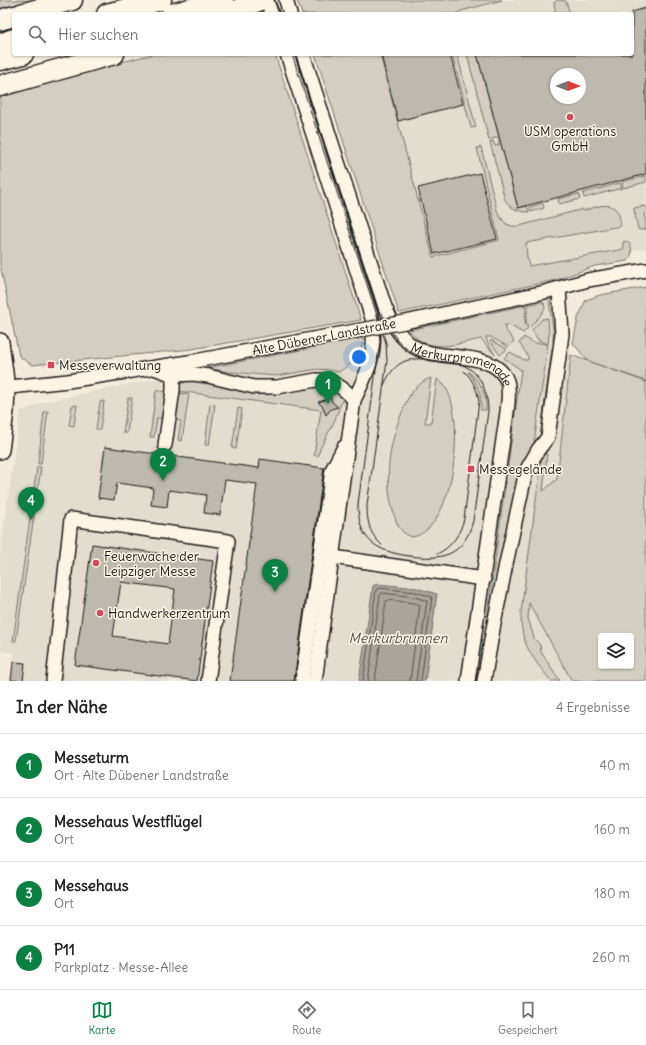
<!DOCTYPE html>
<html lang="de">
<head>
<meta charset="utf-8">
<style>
	:root { --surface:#fff; --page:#f6f6f6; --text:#222; --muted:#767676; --line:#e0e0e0; --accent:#0b8043 }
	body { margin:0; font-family:Delius,sans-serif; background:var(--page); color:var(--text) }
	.controls { position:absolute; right:12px; bottom:12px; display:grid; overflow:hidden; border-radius:4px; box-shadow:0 1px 3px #0004 }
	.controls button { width:36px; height:36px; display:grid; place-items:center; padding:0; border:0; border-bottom:1px solid var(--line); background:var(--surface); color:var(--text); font:20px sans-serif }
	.compass { position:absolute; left:550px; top:68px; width:36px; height:36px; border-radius:50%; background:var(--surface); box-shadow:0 1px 3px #0004; rotate:90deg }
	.you { position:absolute; left:359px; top:357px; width:14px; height:14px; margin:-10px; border:3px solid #fff; border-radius:50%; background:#1a73e8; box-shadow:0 0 0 6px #1a73e833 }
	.badge { display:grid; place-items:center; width:26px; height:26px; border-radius:50%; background:var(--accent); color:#fff; font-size:13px; font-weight:700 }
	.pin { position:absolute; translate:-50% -33px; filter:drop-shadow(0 1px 2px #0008) }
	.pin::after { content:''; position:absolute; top:21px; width:14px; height:12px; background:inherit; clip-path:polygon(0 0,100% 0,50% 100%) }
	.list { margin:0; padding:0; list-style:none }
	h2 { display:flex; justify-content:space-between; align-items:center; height:52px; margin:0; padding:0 16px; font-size:17px }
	h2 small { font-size:13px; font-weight:400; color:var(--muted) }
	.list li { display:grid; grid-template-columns:26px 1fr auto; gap:12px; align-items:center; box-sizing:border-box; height:64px; padding:0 16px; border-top:1px solid var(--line) }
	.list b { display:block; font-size:15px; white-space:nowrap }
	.list p { margin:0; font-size:13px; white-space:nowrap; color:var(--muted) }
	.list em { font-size:13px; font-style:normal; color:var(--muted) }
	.icon { flex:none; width:22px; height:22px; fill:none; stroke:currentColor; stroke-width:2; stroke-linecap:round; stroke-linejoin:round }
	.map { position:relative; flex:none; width:646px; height:681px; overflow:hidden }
	.search { position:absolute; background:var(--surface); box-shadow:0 1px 3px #0004; left:12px; right:12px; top:12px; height:44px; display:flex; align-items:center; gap:10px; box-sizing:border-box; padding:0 14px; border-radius:4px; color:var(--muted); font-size:15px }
	.sheet { height:308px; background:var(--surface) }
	nav { display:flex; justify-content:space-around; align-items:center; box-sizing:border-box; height:56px; border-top:1px solid var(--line); background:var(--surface); font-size:11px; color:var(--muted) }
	nav a { display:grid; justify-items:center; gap:2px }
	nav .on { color:var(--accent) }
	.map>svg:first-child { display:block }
	.built { fill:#e3ddcf; fill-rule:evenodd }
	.green { fill:#d3cec1; stroke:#78756e; fill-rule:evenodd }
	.water { fill:#aaa59b; stroke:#716e68 }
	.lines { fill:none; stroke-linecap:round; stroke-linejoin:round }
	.shore { stroke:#55534f; stroke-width:1 }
	.building { fill:#beb9ae; stroke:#1c1c1c; fill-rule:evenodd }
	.minor-casing { stroke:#1c1c1c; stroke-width:16 }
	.major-casing { stroke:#1c1c1c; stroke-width:20 }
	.highway-casing { stroke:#1c1c1c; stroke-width:23 }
	.minor { stroke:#fcf5e5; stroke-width:13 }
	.major { stroke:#fcf5e5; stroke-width:17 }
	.highway { stroke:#fcf5e5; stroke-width:20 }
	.tram { stroke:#1c1c1c; stroke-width:1 }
	.minor-bridge-casing { stroke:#1c1c1c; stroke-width:16; stroke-linecap:butt }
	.minor-bridge { stroke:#fcf5e5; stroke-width:13 }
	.poi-dot { fill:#d1495b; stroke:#fcf5e5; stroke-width:1.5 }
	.labels { text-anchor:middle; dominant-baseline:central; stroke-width:3; stroke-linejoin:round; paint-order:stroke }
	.poi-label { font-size:13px; fill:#1c1c1c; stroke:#fcf5e5; text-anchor:start }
	.street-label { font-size:13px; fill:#1c1c1c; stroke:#fcf5e5 }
	.water-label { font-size:14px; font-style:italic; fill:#55534f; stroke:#fcf5e5 }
</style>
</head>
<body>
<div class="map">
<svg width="646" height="681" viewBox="0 0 646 681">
	<rect width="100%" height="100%" fill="#f3ecdd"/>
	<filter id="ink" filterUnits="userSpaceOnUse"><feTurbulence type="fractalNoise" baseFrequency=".025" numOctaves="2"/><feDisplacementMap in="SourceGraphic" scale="8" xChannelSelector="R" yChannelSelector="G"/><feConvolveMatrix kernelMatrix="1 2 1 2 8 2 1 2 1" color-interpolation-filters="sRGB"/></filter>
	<g filter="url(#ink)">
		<path class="built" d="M406,0H646V250L642,249L631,250L628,253L423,298L346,54H632V14H353ZM556,74H580V98H556Z
			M571,295L566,305L568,342L571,355L557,479L543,492L529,602L572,681H10L14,653L0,651V553L20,411L47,401L207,368L434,325Z"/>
		<path class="green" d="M0,0H41L0,11Z
			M297,0H502L461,11L456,14H302Z
			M557,0L566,1L570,14H556L554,3Z
			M153,54H275L361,320L192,349L32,365L19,356L0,264V97L21,88Z
			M315,54H380L433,257L499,240L477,148L481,147L498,214L506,224L512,226H519L583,209V211C593,208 610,200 617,211C620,214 620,222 621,226L526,243L527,259H528L529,266L624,249L623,242L627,241C633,246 633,255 628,261L595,266L556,280L399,313Z
			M452,54H457L476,127L471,128Z
			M467,54H477L499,137L489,140Z
			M500,139L518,208L527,206L529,212C519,212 511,209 505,200L490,142L493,141L495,146L499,145L498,140Z
			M646,176V182L623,188L622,182Z
			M620,183L622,188L584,198L583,193Z
			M579,194L580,199L559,204L558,199Z
			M543,203L544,208L531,212L530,207Z
			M646,206V213L644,214L646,222V229L640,230L638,229L634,210V208Z
			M646,287V381L596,364L586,359L573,343L578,318L586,300L600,295Z
			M551,299C558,306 557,332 558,342L553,343V329L549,302Z
			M541,302L544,303L545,308L540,316L530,327L526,323L528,305Z
			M526,305L525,324L528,328L523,333L509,325H505V329L514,341L508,347L491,337H486L487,341L495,355L481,339C456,344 427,355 409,330Z
			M548,318L549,334L548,344L538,340L532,330L542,319Z
			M524,337L534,343H541L548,345L533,450L526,456L524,461L489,617L488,619L487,617L521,370L504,358L510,352L524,360H528V356L519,343Z
			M363,338C360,360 356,360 339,372L328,370L318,369L276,376L229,372L207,368Z
			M491,340L507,349L500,355L490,341Z
			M552,348L557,350L545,436L539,445Z
			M571,355L646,382V681H572L529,603L528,618L534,638L540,645L541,652L560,681H551C532,657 520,644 521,612L542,455L547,454L543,491L557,479ZM601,636H631V666H601Z
			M468,372H469C481,382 487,395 486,410H481C482,395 478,384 468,372Z
			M431,378L425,423H431L437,379C439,381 442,383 444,385C467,414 455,531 412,537C399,533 396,522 393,511C384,480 389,444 401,415C405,405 408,395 416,388C420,383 425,380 431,378Z
			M184,379L322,384L342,395L343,398L334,422L320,449L318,456L314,455L321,410L178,391V384L184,383Z
			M156,390L165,392L166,398L164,418H157L154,437H150Z
			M178,393L189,394L182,441L178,440L181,421L174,420Z
			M128,398H132L127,433H123Z
			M104,401L100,430L96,429L100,402Z
			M210,404L215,405L209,445H205Z
			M77,405L74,426L69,425L72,406Z
			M238,408L242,409L236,449L232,448Z
			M48,411L41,464H38L44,412Z
			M37,467H41L16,641H13Z"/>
		<path class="water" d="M377,584L417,588L437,594L425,681H359L373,586Z"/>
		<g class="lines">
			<path class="shore" d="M363,681L376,590L378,588L416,592L432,597L421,681
				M368,681L380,595L382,593L415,597L427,601L416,681
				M375,681L386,601L388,600L414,603L420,605L410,681"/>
		</g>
		<path class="building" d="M646,8V174L518,208L477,54H632V12ZM556,74H580V98H556Z
			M385,54H450L463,104L398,121L381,55Z
			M480,173L497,239L434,254L418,188Z
			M330,394L332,402L338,407L331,409L326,415L323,407L318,402L325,400Z
			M105,447L259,468L260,459L324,468L294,681H230L257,484L225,480L220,515L204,513L206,495L169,490L167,507L151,505L153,488L117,483L114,500L98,498Z
			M92,544L213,561L197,681L75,665ZM121,582L175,589L168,644L113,636Z
			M13,662L25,663L23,681L11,680Z"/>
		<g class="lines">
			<defs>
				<g id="minor">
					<path d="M267,0L272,14"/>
					<path d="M286,0L290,14"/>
					<path d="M287,54L372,318C377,353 369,370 354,400L315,681"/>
					<path id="s1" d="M303,54L385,307C392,323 401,341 418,349C426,353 434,354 442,355C464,358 498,357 507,381C510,391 508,402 507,412L468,681"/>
					<path d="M405,322L545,292L588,280L646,270"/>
					<path d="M154,368L173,375L194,374L208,376L254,387H277L316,380C332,380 344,387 354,400"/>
					<path d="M0,388L68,381L195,361L355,331"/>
					<path d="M165,445L173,390V375"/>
					<path d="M333,557L484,579"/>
					<path d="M53,681L71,519L228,541L208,681"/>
					<path d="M302,681L332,470L344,447"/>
					<path d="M484,681L493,629L506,564L526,471L538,450L548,437L562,334L559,289"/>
				</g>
				<path id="major" d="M0,342L6,388L5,411L0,450"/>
				<path id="highway" d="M21,14L72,0
					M107,14L161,0
					M172,14L223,0
					M228,14L260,0
					M0,20L14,16
					M0,44L14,39
					M0,60L23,54
					M0,86L114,54"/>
			</defs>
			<use href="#minor" class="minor-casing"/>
			<use href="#major" class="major-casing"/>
			<use href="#highway" class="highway-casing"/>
			<use href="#minor" class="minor"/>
			<use href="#major" class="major"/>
			<use href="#highway" class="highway"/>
			<path class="tram" d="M274,0L279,14
				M292,54L386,343L387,361L367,505C367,521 369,534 382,545
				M382,313C390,333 402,350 422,357
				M378,316L380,342L378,355L358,504C358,540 375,551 409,556C442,560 463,557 473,521L488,411C488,391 480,371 460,364C453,362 445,362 438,361C411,356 396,358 384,385
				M437,554C452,547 460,534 464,519L479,401C477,389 473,380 464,371"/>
			<defs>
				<path id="minor-bridge" d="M355,331L405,322"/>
			</defs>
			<use href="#minor-bridge" class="minor-bridge-casing"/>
			<use href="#minor-bridge" class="minor-bridge"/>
		</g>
	</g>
	<g class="poi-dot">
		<circle cx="570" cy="117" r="4"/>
		<rect x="47" y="361" width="8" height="8" rx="2"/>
		<rect x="467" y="465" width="8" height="8" rx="2"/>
		<circle cx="96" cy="563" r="4"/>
		<circle cx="100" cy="613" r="4"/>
	</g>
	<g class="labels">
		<g class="poi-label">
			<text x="570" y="131" text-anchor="middle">USM operations<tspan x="570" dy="15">GmbH</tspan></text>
			<text x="59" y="365">Messeverwaltung</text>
			<text x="479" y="469">Messegelände</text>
			<text x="104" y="556">Feuerwache der<tspan x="104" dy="15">Leipziger Messe</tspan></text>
			<text x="108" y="613">Handwerkerzentrum</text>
		</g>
		<g class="street-label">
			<text transform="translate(324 337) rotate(-11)">Alte Dübener Landstraße</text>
			<text stroke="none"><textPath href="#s1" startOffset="369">Merkurpromenade</textPath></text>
		</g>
		<g class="water-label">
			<text x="398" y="638">Merkurbrunnen</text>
		</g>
	</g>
</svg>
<div class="controls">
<button><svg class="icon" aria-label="layers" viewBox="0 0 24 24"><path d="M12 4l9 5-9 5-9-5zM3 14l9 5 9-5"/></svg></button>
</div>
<svg class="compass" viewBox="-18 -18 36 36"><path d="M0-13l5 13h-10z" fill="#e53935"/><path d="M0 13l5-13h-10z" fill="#767676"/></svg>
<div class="you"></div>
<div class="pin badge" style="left:328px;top:404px">1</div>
<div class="pin badge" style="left:163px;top:481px">2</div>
<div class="pin badge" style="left:275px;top:592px">3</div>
<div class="pin badge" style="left:31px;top:520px">4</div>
<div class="search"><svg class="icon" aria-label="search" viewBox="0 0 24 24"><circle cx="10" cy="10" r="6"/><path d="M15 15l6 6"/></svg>Hier suchen</div>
</div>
<section class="sheet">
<h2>In der Nähe<small>4 Ergebnisse</small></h2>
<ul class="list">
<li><span class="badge">1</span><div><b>Messeturm</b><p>Ort · Alte Dübener Landstraße</p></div><em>40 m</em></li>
<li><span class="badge">2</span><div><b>Messehaus Westflügel</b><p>Ort</p></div><em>160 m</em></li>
<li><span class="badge">3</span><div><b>Messehaus</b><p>Ort</p></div><em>180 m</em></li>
<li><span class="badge">4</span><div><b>P11</b><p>Parkplatz · Messe-Allee</p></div><em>260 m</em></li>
</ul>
</section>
<nav>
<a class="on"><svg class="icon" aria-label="map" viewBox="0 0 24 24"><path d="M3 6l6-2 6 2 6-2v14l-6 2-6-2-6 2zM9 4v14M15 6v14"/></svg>Karte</a>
<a><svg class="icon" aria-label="directions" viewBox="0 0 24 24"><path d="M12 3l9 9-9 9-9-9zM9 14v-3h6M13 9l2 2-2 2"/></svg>Route</a>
<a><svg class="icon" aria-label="saved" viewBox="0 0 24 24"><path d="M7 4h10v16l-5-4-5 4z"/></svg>Gespeichert</a>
</nav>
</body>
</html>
